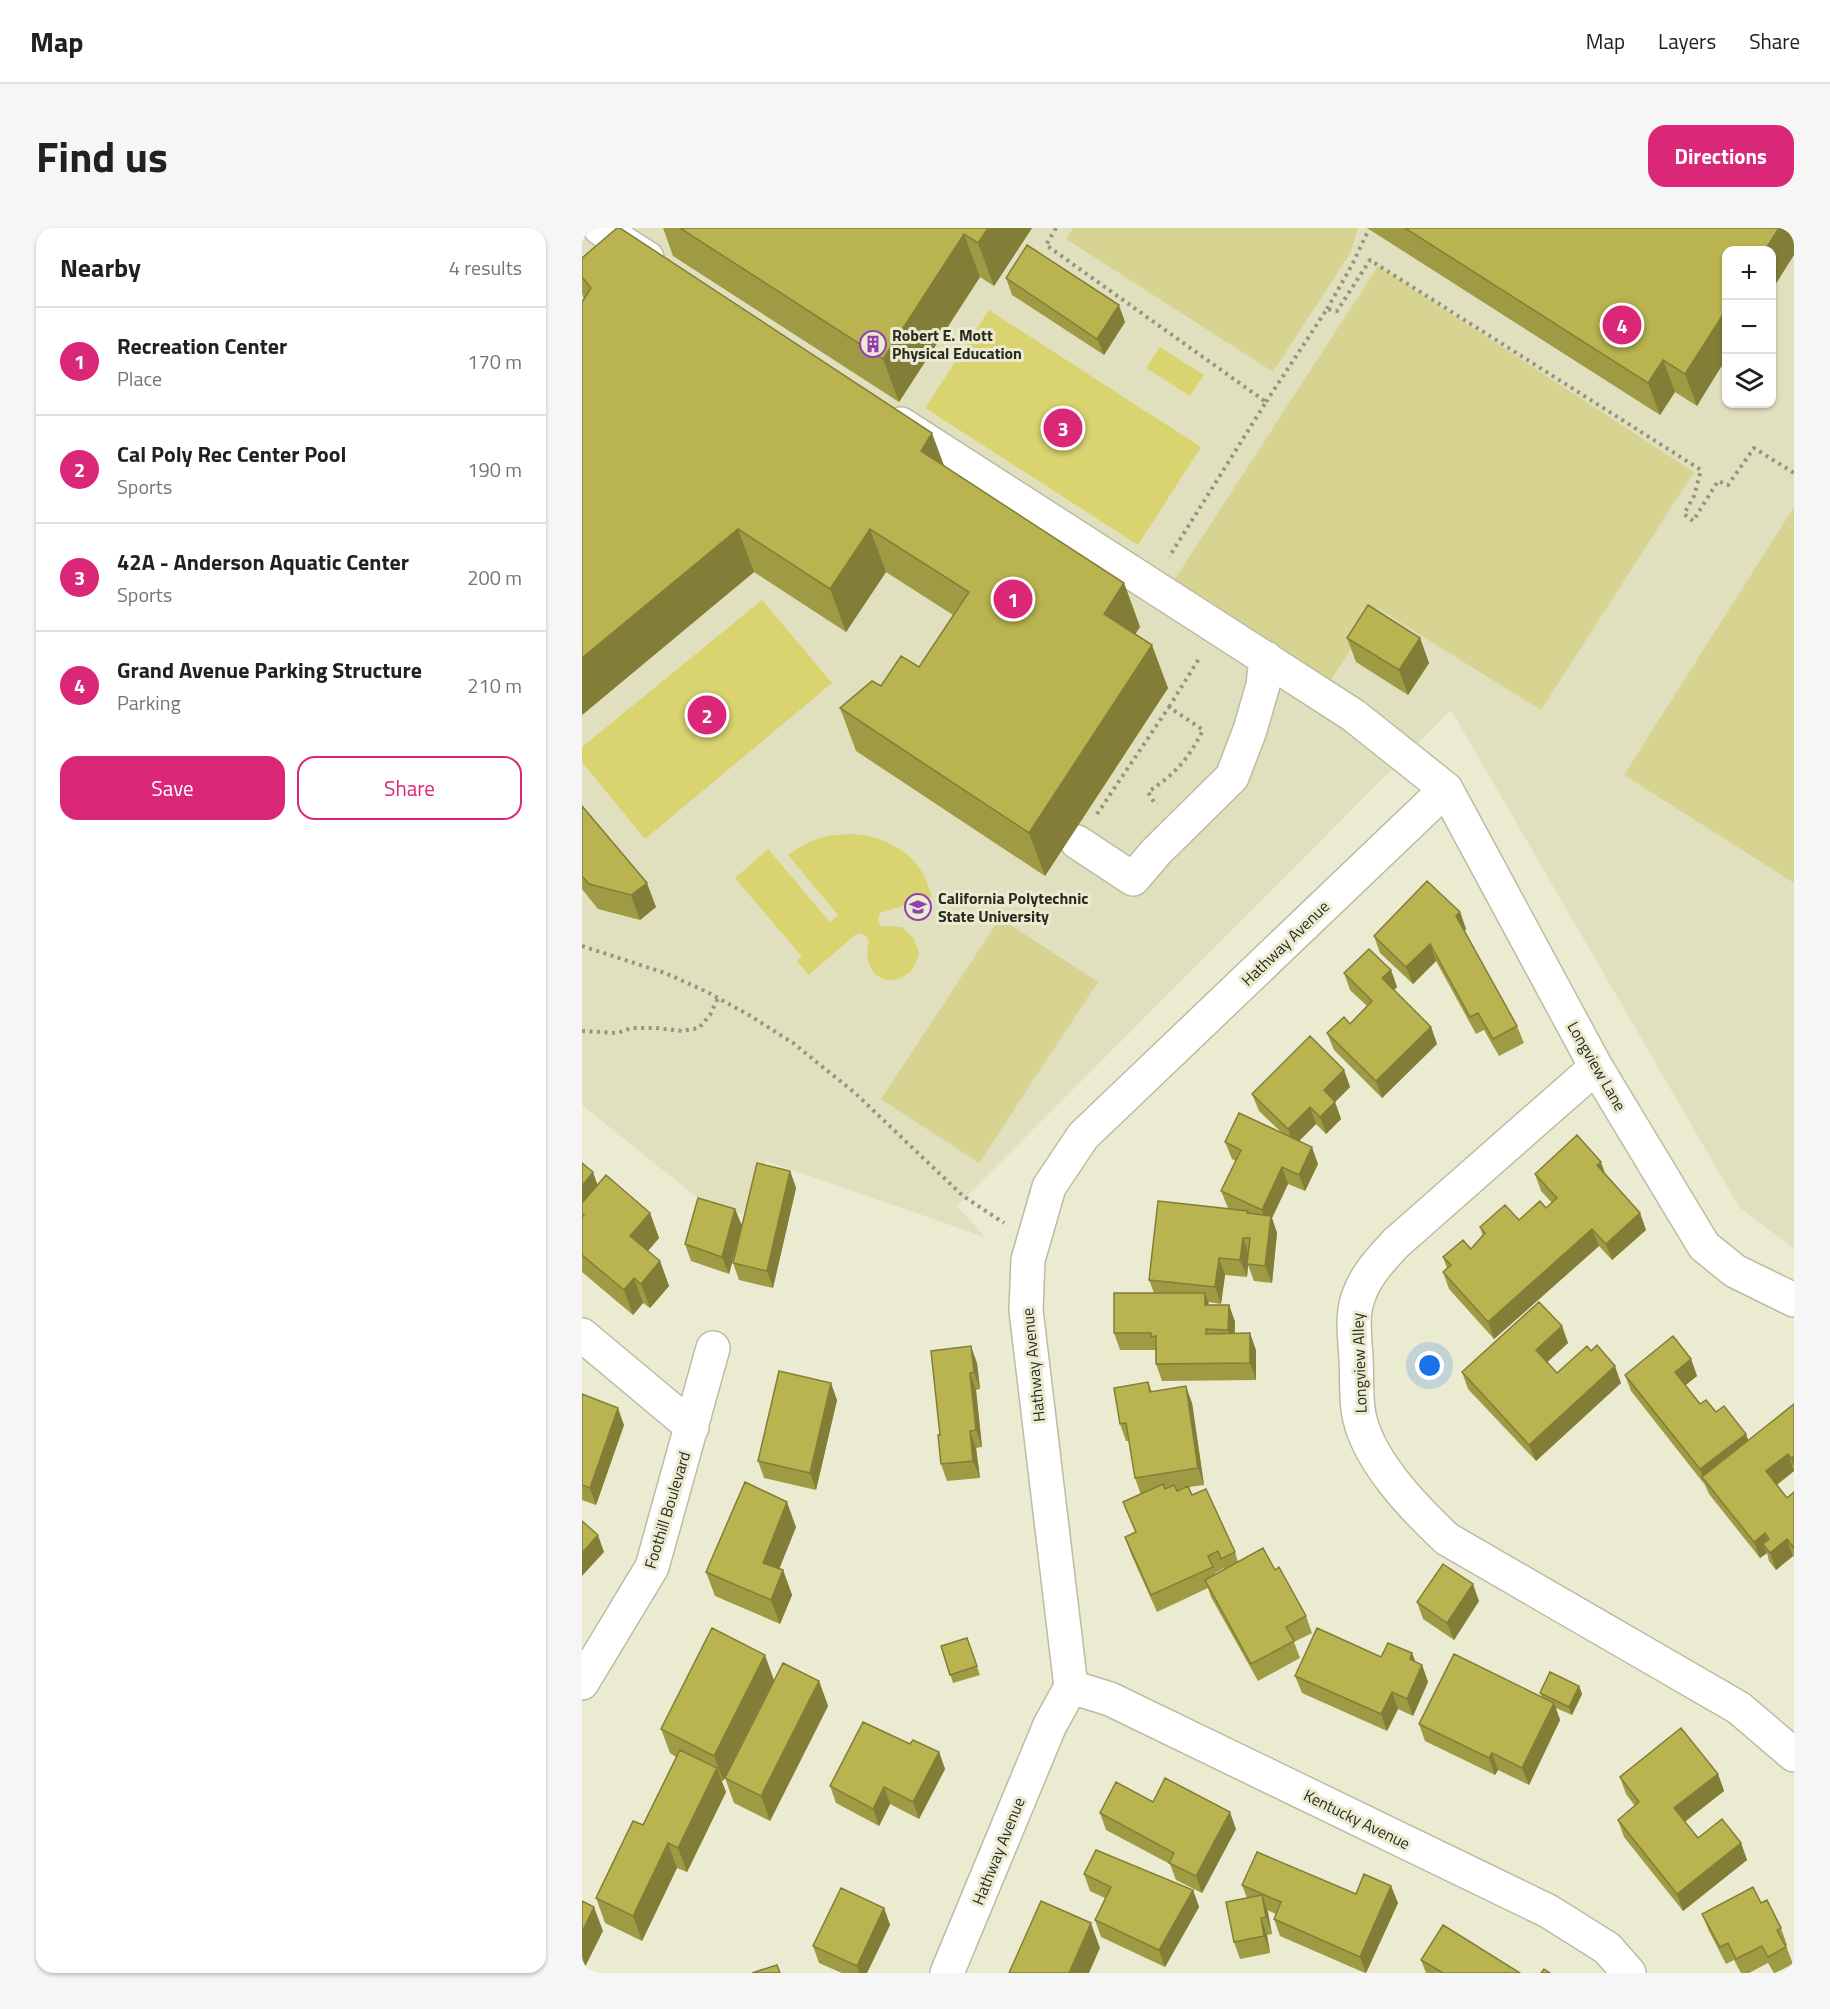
<!DOCTYPE html>
<html lang="en">
<head>
<meta charset="utf-8">
<style>
	:root { --surface:#fff; --page:#f6f6f6; --text:#202124; --muted:#757577; --line:#e0e0e0; --accent:#db2777 }
	body { margin:0; font-family:"Titillium Web",sans-serif; background:var(--page); color:var(--text) }
	.controls { position:absolute; right:18px; top:18px; display:grid; overflow:hidden; border-radius:12px; box-shadow:0 2px 4px #0004 }
	.controls button { width:54px; height:54px; display:grid; place-items:center; padding:0; border:0; border-bottom:2px solid var(--line); background:var(--surface); color:var(--text); font:30px sans-serif }
	.you { position:absolute; left:848px; top:1138px; width:21px; height:21px; margin:-15px; border:4px solid #fff; border-radius:50%; background:#1a73e8; box-shadow:0 0 0 9px #1a73e833 }
	.badge { display:grid; place-items:center; width:39px; height:39px; border-radius:50%; background:var(--accent); color:#fff; font-size:20px; font-weight:700 }
	.pin { position:absolute; translate:-50% -50%; border:3px solid #fff; box-shadow:0 2px 6px #0006 }
	.list { margin:0; padding:0; list-style:none }
	h2 { display:flex; justify-content:space-between; align-items:center; height:78px; margin:0; padding:0 24px; font-size:26px }
	h2 small { font-size:20px; font-weight:400; color:var(--muted) }
	.list li { display:grid; grid-template-columns:39px 1fr auto; gap:18px; align-items:center; box-sizing:border-box; height:108px; padding:0 24px; border-top:2px solid var(--line) }
	.list b { display:block; font-size:22px; white-space:nowrap }
	.list p { margin:0; font-size:20px; white-space:nowrap; color:var(--muted) }
	.list em { font-size:20px; font-style:normal; color:var(--muted) }
	.actions { display:flex; gap:12px; padding:18px 24px }
	.actions a { flex:1; padding:14px 0; border:2px solid var(--accent); border-radius:18px; text-align:center; font-size:21px; color:var(--accent) }
	.actions .main { background:var(--accent); color:#fff }
	.icon { flex:none; width:33px; height:33px; fill:none; stroke:currentColor; stroke-width:2; stroke-linecap:round; stroke-linejoin:round }
	.map { position:relative; flex:none; width:1212px; height:1745px; overflow:hidden; border-radius:18px }
	header { display:flex; align-items:center; gap:36px; box-sizing:border-box; height:84px; padding:0 30px; background:var(--surface); border-bottom:2px solid var(--line) }
	header strong { font-size:28px }
	nav { display:flex; gap:33px; margin-inline-start:auto; font-size:21px }
	.intro { display:flex; align-items:center; justify-content:space-between; box-sizing:border-box; height:144px; padding:0 36px }
	h1 { margin:0; font-size:42px }
	.button { padding:15px 27px; border-radius:18px; background:var(--accent); color:#fff; font-size:21px; font-weight:700 }
	main { display:flex; gap:36px; padding:0 36px }
	aside { flex:1; background:var(--surface); border-radius:18px; box-shadow:0 2px 4px #0004 }
	.map>svg:first-child { display:block }
	.built { fill:#e1e0be; fill-rule:evenodd }
	.green { fill:#d7d491 }
	.water { fill:#d9d470 }
	.lines { fill:none; stroke-linecap:round; stroke-linejoin:round }
	.minor-casing { stroke:#bcbca2; stroke-width:36 }
	.path { stroke:#959582; stroke-width:4; stroke-dasharray:3 4.5; stroke-linecap:butt }
	.minor { stroke:#fff; stroke-width:33 }
	.wall { fill:#9f9b44; fill-rule:evenodd }
	.shaded-wall { fill:#827e37 }
	.building { fill:#b9b44f; stroke:#827e37; stroke-width:1.5 }
	.labels { text-anchor:middle; dominant-baseline:central; stroke-width:6; stroke-linejoin:round; paint-order:stroke }
	.poi-label { font-size:16px; font-weight:bold; fill:#2a2a20; stroke:#ebebd1; text-anchor:start }
	.street-label { font-size:16px; fill:#2a2a20; stroke:#ebebd1 }
</style>
</head>
<body>
<header>
<strong>Map</strong>
<nav><a>Map</a><a>Layers</a><a>Share</a></nav>
</header>
<div class="intro"><h1>Find us</h1><a class="button">Directions</a></div>
<main>
<aside>
<h2>Nearby<small>4 results</small></h2>
<ul class="list">
<li><span class="badge">1</span><div><b>Recreation Center</b><p>Place</p></div><em>170 m</em></li>
<li><span class="badge">2</span><div><b>Cal Poly Rec Center Pool</b><p>Sports</p></div><em>190 m</em></li>
<li><span class="badge">3</span><div><b>42A - Anderson Aquatic Center</b><p>Sports</p></div><em>200 m</em></li>
<li><span class="badge">4</span><div><b>Grand Avenue Parking Structure</b><p>Parking</p></div><em>210 m</em></li>
</ul>
<div class="actions"><a class="main">Save</a><a>Share</a></div>
</aside>
<div class="map">
<svg width="1212" height="1745" viewBox="0 0 1212 1745">
	<rect width="100%" height="100%" fill="#ebebd1"/>
	<path class="built" d="M0,0H1212V1021L1157,979L869,482L375,978L403,1009L184,933L160,986L128,980L0,877ZM1144,22H1190V176H1144Z"/>
	<path class="green" d="M491,0H776L769,24L691,144L484,11Z
		M796,38L1112,244L959,482L795,380L749,452L593,351Z
		M1212,279V655L1042,547Z
		M418,690L516,754L397,935L299,871Z"/>
	<path class="water" d="M407,82L619,219L556,317L343,180Z
		M578,119L622,147L608,168L564,140Z
		M180,372L250,455L63,611L0,534V519Z
		M269,606C298,608 326,619 341,646C345,653 347,661 350,669L298,685L296,692L299,698L320,699L332,711L337,726C335,731 333,739 329,743C304,765 278,743 287,714L283,707L278,705L273,707L227,747L215,733L220,729L153,650L186,621L248,694L256,687L206,627C229,611 242,607 269,606Z"/>
	<g class="lines">
		<defs>
			<path id="minor" d="M18,0L65,30
				M319,196L771,487L864,561L1014,839L1122,1018L1153,1043L1212,1072
				M495,614L551,651L574,624L650,549L668,502L681,457L684,430
				M1014,839L814,1015C799,1031 784,1047 777,1067C769,1086 773,1110 774,1131C775,1147 774,1164 776,1181C782,1229 831,1279 865,1311L1157,1480L1212,1527
				M0,1107L110,1199
				M0,1455L70,1339L131,1120
				M489,1459L528,1471L966,1683L1025,1720L1047,1745
				M365,1745L468,1497L489,1459L444,1082L446,1032L467,959L501,908L864,561"/>
		</defs>
		<use href="#minor" class="minor-casing"/>
		<path class="path" d="M474,0L464,17L684,174L587,329
			M745,81L770,37L787,1
			M684,174L745,81L755,83L788,32L1119,242L1112,268L1102,286L1111,293L1136,253L1146,257L1172,220L1212,245
			M587,479L618,429
			M515,586L587,479L621,502C605,533 594,545 566,564L573,576L575,575
			M0,718L83,745L123,763L167,787L211,815L273,865L381,968L422,995
			M0,803L35,805L50,800H74L100,803L117,800L128,787L136,770"/>
		<use href="#minor" class="minor"/>
	</g>
	<path class="wall" d="M81,0H450L412,58L398,49L317,174L91,28Z
		M785,0H1212L1115,178L1093,164L1078,187Z
		M0,30L363,239L542,355L558,399L553,406L586,460L463,648L274,523L258,480L299,458L337,439L371,387L304,344L264,404L172,344L0,487V74L2,71L0,65Z
		M424,50L543,94L522,127L430,67Z
		M765,410H838L847,435L826,467L774,434Z
		M0,578L74,679L58,692L16,681L0,661Z
		M878,684L884,701L883,703L935,798L942,815L917,828L902,802L894,806L854,733L831,756L798,725L792,708Z
		M809,742L815,759L812,762L849,799L855,816L800,870L752,822L745,805L768,796L785,778L768,762L762,745Z
		M762,842L768,859L753,874L759,891L744,906L734,896L717,913L736,936L723,963L706,956L690,990L695,1005L690,1055L672,1053L666,1037L665,1049L643,1047L639,1076L626,1074L627,1077H647L653,1094V1106L674,1122V1152L580,1153L574,1136L573,1122H538L532,1105L572,1065L567,1052L647,981L646,980L639,963L654,933L650,931L643,914L699,904L677,883L670,866Z
		M0,935L16,957L68,985L77,1010L66,1023L78,1033L87,1058L68,1080L61,1075L51,1087L0,1044Z
		M208,943L214,960L191,1060L157,1052L151,1035Z
		M953,946H1023L1058,985L1064,1002L1030,1032L1017,1018L912,1111L867,1061L861,1044L865,1040L861,1029L889,1021L901,1008L898,999L937,992L964,980L970,975L959,963Z
		M153,981L160,998L147,1046L109,1033L103,1016Z
		M980,1098L986,1115L965,1134L975,1145L1039,1155L954,1233L886,1161L880,1144Z
		M349,1123L395,1135L398,1161L394,1162L400,1219L394,1220L398,1250L365,1253L359,1236L358,1207Z
		M1109,1131L1115,1148L1103,1157L1118,1176L1134,1184L1164,1206L1166,1213L1212,1176V1243L1195,1257L1205,1270L1212,1264V1329L1211,1328L1194,1342L1187,1333L1185,1325L1178,1330L1127,1266L1123,1257L1049,1163L1043,1147Z
		M566,1154L570,1164L610,1175L622,1257L607,1259L610,1267L653,1324L656,1334L693,1342L724,1388L730,1405L712,1414L718,1430L676,1453L629,1369L626,1360L575,1384L549,1326L543,1309L553,1304L541,1274L559,1267L553,1250L547,1213H544L538,1196ZM642,1340L643,1341L633,1346V1345Z
		M0,1166L42,1197L14,1277L0,1272Z
		M255,1172L234,1262L182,1250L176,1233Z
		M214,1299L197,1341L201,1342L210,1367L198,1396L133,1368L124,1344Z
		M897,1373L872,1412L841,1391L835,1374Z
		M385,1410L398,1447L371,1455L359,1418Z
		M799,1429L834,1434L840,1437L846,1454L831,1488L816,1481L805,1503L720,1465L713,1448Z
		M192,1452L237,1453L246,1478L188,1593L152,1575L143,1550L189,1458L141,1553L139,1552L144,1564L105,1644L95,1640L60,1713L23,1695L14,1670L61,1597L94,1529L88,1525L79,1501Z
		M997,1458L1000,1466L990,1487L974,1480L978,1492L947,1557L916,1542L913,1547L843,1513L837,1496L960,1469L958,1465Z
		M328,1516L357,1524L363,1541L337,1591L308,1576L297,1598L254,1575L248,1558Z
		M1136,1546L1142,1563L1103,1594L1116,1610L1159,1615L1165,1632L1101,1683L1042,1609L1036,1592L1053,1578L1044,1566L1038,1549Z
		M571,1574L654,1601L620,1665L594,1652L588,1636L524,1602L518,1585Z
		M502,1646L611,1662L617,1679L583,1739L519,1709L513,1692L523,1670L508,1663Z
		M660,1657L774,1666L809,1658L816,1675L784,1745H783L698,1708L692,1691L694,1686L685,1682L690,1706L685,1707L688,1725L658,1731L652,1714L665,1670Z
		M1179,1675L1199,1700L1205,1717L1204,1718L1211,1736L1193,1745H1192L1186,1735L1167,1745H1159L1152,1732L1144,1736L1127,1703L1120,1686Z
		M302,1680L308,1697L285,1745H260L237,1735L231,1718Z
		M839,1732L938,1745H844Z"/>
	<path class="shaded-wall" d="M406,0H450L412,58L396,15Z
		M1197,0H1212V27L1190,62V22H1183Z
		M382,6L398,49L317,174L301,131Z
		M537,77L543,94L522,127L515,111Z
		M1144,82V131L1115,178L1103,146Z
		M1081,132L1093,164L1078,187L1066,155Z
		M350,205L366,248L339,223Z
		M156,301L172,344L0,487V430Z
		M288,301L304,344L264,404L248,361Z
		M542,355L558,399L538,429L522,386Z
		M838,410L847,435L826,467L817,442Z
		M570,417L586,460L463,648L447,605Z
		M65,655L74,679L58,692L49,667Z
		M878,684L884,701L881,705L874,688Z
		M848,716L854,733L831,756L824,739Z
		M809,742L815,759L807,767L800,750Z
		M849,799L855,816L800,870L794,853Z
		M762,842L768,859L748,879L742,862Z
		M753,874L759,891L744,906L738,889Z
		M728,879L734,896L712,918L706,901Z
		M730,919L736,936L723,963L717,947Z
		M1019,934L1025,951L1015,937Z
		M700,939L706,956L690,990L695,1005L690,1055L683,1038L686,999L680,982Z
		M208,943L214,960L191,1060L185,1043Z
		M11,944L17,961L2,979L0,973V958Z
		M153,981L160,998L147,1046L140,1029Z
		M68,985L77,1010L57,1033L48,1008Z
		M1058,985L1064,1002L1030,1032L1024,1016Z
		M1010,1001L1017,1018L912,1111L906,1094Z
		M661,1010L667,1027L665,1049L658,1032Z
		M637,1030L643,1047L639,1076L633,1059Z
		M78,1033L87,1058L68,1080L59,1056Z
		M52,1050L61,1075L51,1087L42,1062Z
		M623,1065L629,1082L623,1077Z
		M647,1077L653,1094L652,1119L646,1102Z
		M980,1098L986,1115L960,1139L954,1122Z
		M668,1105L674,1122V1152L668,1135Z
		M389,1118L395,1135L398,1161L392,1144Z
		M1109,1131L1115,1148L1099,1161L1093,1144Z
		M1033,1138L1039,1155L954,1233L947,1217Z
		M388,1145L394,1162L400,1219L394,1202Z
		M249,1155L255,1172L234,1262L228,1245Z
		M604,1158L610,1175L622,1257L616,1240Z
		M36,1180L42,1197L14,1277L8,1260Z
		M388,1203L394,1220L398,1250L391,1233Z
		M1164,1206L1170,1223L1121,1250L1118,1241Z
		M1206,1226L1212,1243L1190,1260L1184,1243Z
		M1212,1228V1238L1209,1230Z
		M205,1274L214,1299L190,1359L181,1335Z
		M1183,1305L1189,1322L1181,1316L1185,1325L1178,1330L1172,1314Z
		M16,1307L22,1324L0,1348V1325Z
		M1205,1311L1211,1328L1194,1342L1188,1325Z
		M201,1342L210,1367L198,1396L189,1372Z
		M891,1356L897,1373L872,1412L865,1395Z
		M830,1425L837,1442L828,1431Z
		M183,1427L192,1452L141,1553L132,1528Z
		M840,1437L846,1454L831,1488L825,1471Z
		M237,1453L246,1478L188,1593L179,1568Z
		M997,1458L1000,1466L990,1487L987,1479Z
		M810,1464L816,1481L805,1503L799,1486Z
		M972,1475L978,1492L947,1557L940,1540Z
		M357,1524L363,1541L337,1591L331,1574Z
		M910,1525L916,1542L913,1547L907,1530Z
		M135,1540L144,1564L105,1644L96,1620Z
		M1136,1546L1142,1563L1098,1597L1092,1580Z
		M302,1559L308,1576L297,1598L291,1581Z
		M648,1584L654,1601L620,1665L614,1648Z
		M86,1615L95,1640L60,1713L51,1688Z
		M1159,1615L1165,1632L1101,1683L1095,1666Z
		M809,1658L816,1675L784,1745L778,1729Z
		M611,1662L617,1679L583,1739L577,1722Z
		M680,1667L686,1684L690,1706L684,1689Z
		M12,1679L21,1703L0,1745V1704Z
		M302,1680L308,1697L285,1745H277L275,1738Z
		M679,1690L685,1707L688,1725L682,1708Z
		M509,1695L518,1720L507,1745H487Z"/>
	<path class="building" d="M35,0H38L350,205L339,223L542,355L522,386L570,417L447,605L258,480L290,453L299,458L319,428L337,439L387,364L288,301L248,361L156,301L0,430V74L9,60L0,49V30Z
		M98,0H406L396,15L382,6L301,131Z
		M823,0H1197L1183,22H1144V82L1103,146L1081,132L1066,155Z
		M445,17L537,77L515,111L424,50Z
		M786,377L838,410L817,442L765,410Z
		M0,578L65,655L49,667L7,656L0,648Z
		M845,653L878,684L874,688L935,798L911,811L896,785L888,789L848,716L824,739L792,708Z
		M787,721L809,742L800,750L849,799L794,853L745,805L762,789L768,796L790,773L762,745Z
		M728,808L762,842L742,862L753,874L738,889L728,879L706,901L670,866Z
		M657,885L730,919L717,947L700,939L680,982L639,963L659,922L643,914Z
		M995,907L1019,934L1015,937L1058,985L1024,1016L1010,1001L906,1094L861,1044L869,1037L861,1029L881,1012L889,1021L903,1005L898,999L923,977L937,992L958,973L964,980L975,970L953,946Z
		M0,935L11,944L0,958Z
		M175,935L208,943L185,1043L151,1035Z
		M24,947L68,985L48,1008L78,1033L59,1056L52,1050L42,1062L0,1027V989L2,987L0,985V975Z
		M116,970L153,981L140,1029L103,1016Z
		M576,973L666,983L665,985L689,988L683,1038L665,1036L668,1010H661L658,1032L637,1030L633,1059L567,1052Z
		M532,1065H623V1077H647L646,1102L624,1101V1106L668,1105V1135L574,1136V1108L569,1109V1105H532Z
		M957,1074L980,1098L954,1122L975,1145L1005,1118L1009,1123L1015,1117L1033,1138L947,1217L880,1144Z
		M1091,1108L1109,1131L1093,1144L1118,1176L1124,1172L1134,1184L1142,1178L1164,1206L1118,1241L1043,1147Z
		M389,1118L392,1144L388,1145L394,1202L388,1203L391,1233L359,1236L356,1207H358L349,1123Z
		M197,1143L249,1155L228,1245L176,1233Z
		M566,1154L568,1164L604,1158L616,1240L553,1250L544,1195L538,1196L532,1160Z
		M0,1166L36,1180L8,1260L0,1257Z
		M1212,1176V1228L1209,1230L1206,1226L1184,1243L1205,1270L1212,1264V1320L1205,1311L1188,1325L1181,1316L1187,1311L1183,1305L1172,1314L1120,1249Z
		M163,1254L205,1274L181,1335L201,1342L189,1372L124,1344Z
		M581,1256L583,1261L592,1257L595,1263L606,1258L610,1267L624,1261L653,1324L639,1331L636,1323L626,1328L631,1339L569,1367L543,1309L554,1304L541,1274Z
		M0,1293L16,1307L0,1325Z
		M681,1320L693,1342L697,1339L724,1388L704,1399L712,1413L669,1436L623,1352Z
		M861,1336L891,1356L865,1395L835,1374Z
		M130,1400L183,1427L132,1528L79,1501Z
		M735,1400L799,1429L806,1415L830,1425L828,1431L840,1437L825,1471L810,1464L799,1486L713,1448Z
		M385,1410L395,1438L368,1447L359,1418Z
		M872,1426L972,1475L940,1540L910,1525L907,1530L837,1496Z
		M201,1435L237,1453L179,1568L143,1550Z
		M968,1444L997,1458L987,1479L958,1465Z
		M281,1494L328,1516L331,1512L357,1524L331,1574L302,1559L291,1581L248,1558Z
		M1099,1500L1136,1546L1092,1580L1116,1610L1140,1591L1159,1615L1095,1666L1036,1592L1057,1574L1038,1549Z
		M98,1522L135,1540L96,1620L86,1615L51,1688L14,1670L51,1593L61,1597Z
		M583,1550L648,1584L614,1648L587,1635L592,1625L518,1585L534,1554L571,1574Z
		M514,1622L611,1662L577,1722L513,1692L529,1659L502,1646Z
		M675,1624L774,1666L782,1646L809,1658L778,1729L692,1691L699,1674L660,1657Z
		M1171,1659L1179,1675L1185,1672L1199,1700L1195,1702L1204,1719L1186,1729L1180,1718L1154,1731L1146,1715L1138,1719L1120,1686Z
		M259,1660L302,1680L275,1738L231,1718Z
		M680,1667L684,1689L679,1690L682,1708L652,1714L644,1674Z
		M0,1673L12,1679L0,1704Z
		M459,1673L509,1695L487,1745H427Z
		M861,1697L938,1745H861L839,1732Z
		M195,1737L198,1745H170Z
		M962,1741L968,1745H959Z"/>
	<defs>
		<symbol id="building-ring" viewBox="-11 -11 22 22"><circle r="9.5" fill="#ebebd1" stroke="#9340af" stroke-width="1.5"/><path d="M-4-6H4V6H1V3H-1V6H-4ZM-2.5-4.3h1.7v1.8h-1.7ZM.8-4.3h1.7v1.8H.8ZM-2.5-1h1.7V.8h-1.7ZM.8-1h1.7V.8H.8Z" fill="#9340af"/></symbol>
		<symbol id="university-ring" viewBox="-11 -11 22 22"><circle r="9.5" fill="#ebebd1" stroke="#9340af" stroke-width="1.5"/><path d="M0-5L7-2L0 1L-7-2ZM-4 1L0 2.5L4 1V4Q0 6-4 4Z" fill="#9340af"/></symbol>
	</defs>
	<g fill-rule="evenodd">
		<use href="#building-ring" x="276" y="101" width="30" height="30"/>
		<use href="#university-ring" x="321" y="664" width="30" height="30"/>
	</g>
	<g class="labels">
		<g class="poi-label">
			<text x="310" y="107">Robert E. Mott<tspan x="310" dy="18">Physical Education</tspan></text>
			<text x="356" y="670">California Polytechnic<tspan x="356" dy="18">State University</tspan></text>
		</g>
		<g class="street-label">
			<text transform="translate(703 715) rotate(-44)">Hathway Avenue</text>
			<text transform="translate(1015 838) rotate(60)">Longview Lane</text>
			<text transform="translate(777 1135) rotate(-92)">Longview Alley</text>
			<text transform="translate(451 1137) rotate(-96)">Hathway Avenue</text>
			<text transform="translate(85 1282) rotate(-73)">Foothill Boulevard</text>
			<text transform="translate(775 1591) rotate(26)">Kentucky Avenue</text>
			<text transform="translate(416 1623) rotate(-68)">Hathway Avenue</text>
		</g>
	</g>
</svg>
<div class="controls">
<button>+</button>
<button>−</button>
<button><svg class="icon" aria-label="layers" viewBox="0 0 24 24"><path d="M12 4l9 5-9 5-9-5zM3 14l9 5 9-5"/></svg></button>
</div>
<div class="you"></div>
<div class="pin badge" style="left:431px;top:371px">1</div>
<div class="pin badge" style="left:125px;top:487px">2</div>
<div class="pin badge" style="left:481px;top:200px">3</div>
<div class="pin badge" style="left:1040px;top:97px">4</div>
</div>
</main>
</body>
</html>
